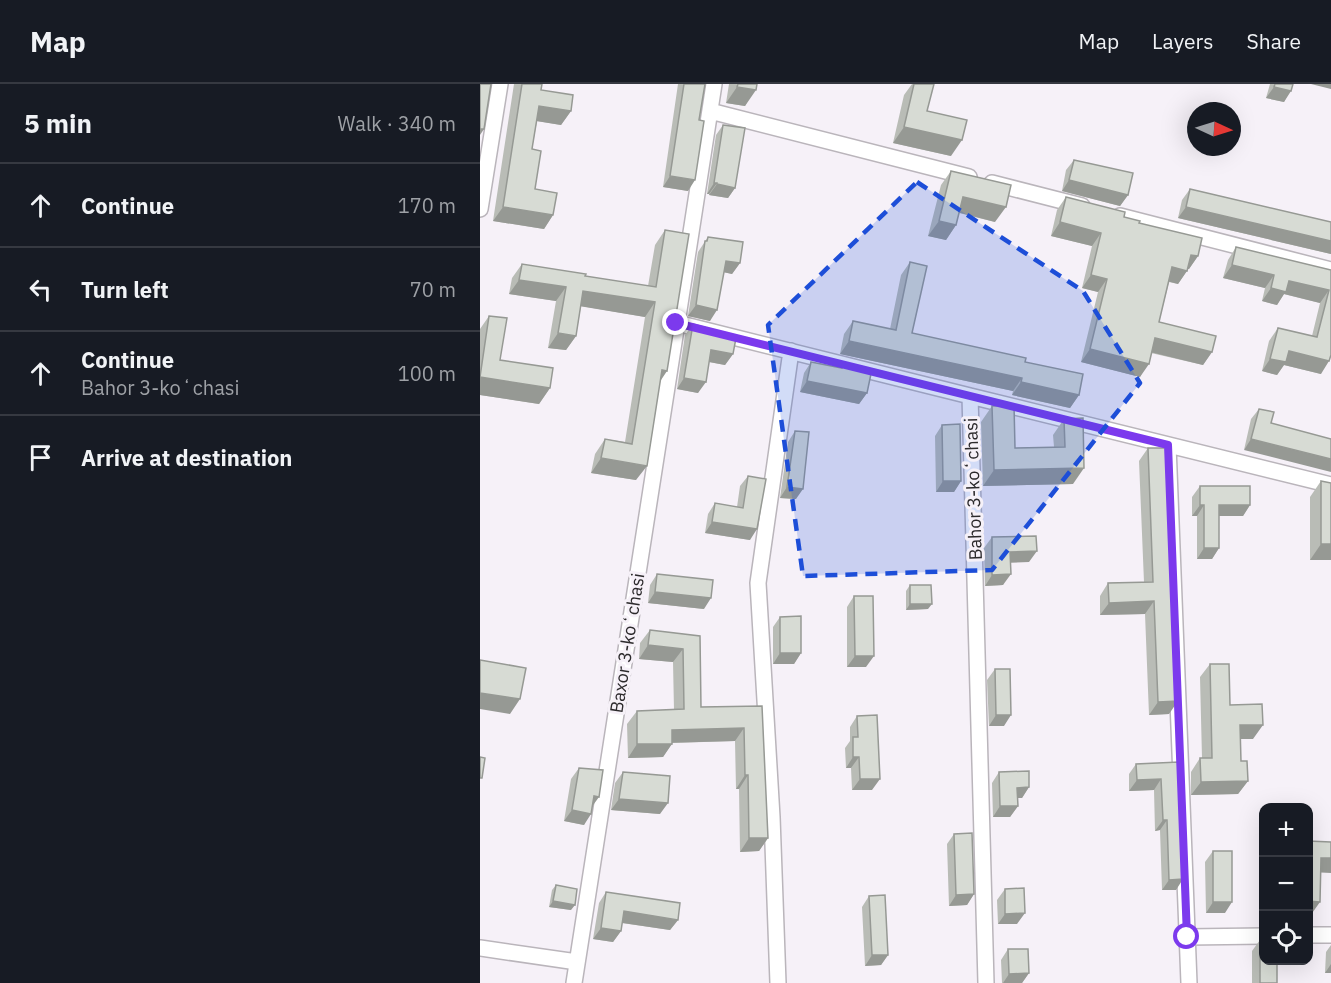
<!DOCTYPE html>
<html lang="en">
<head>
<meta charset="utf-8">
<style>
	:root { --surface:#171b24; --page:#20242c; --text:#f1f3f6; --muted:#9ea1a6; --line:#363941 }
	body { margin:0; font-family:"IBM Plex Sans",sans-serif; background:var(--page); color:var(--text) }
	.controls { position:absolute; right:18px; bottom:18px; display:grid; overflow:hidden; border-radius:12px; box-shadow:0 6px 24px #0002 }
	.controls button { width:54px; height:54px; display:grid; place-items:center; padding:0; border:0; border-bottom:2px solid var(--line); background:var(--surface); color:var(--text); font:30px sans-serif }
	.compass { position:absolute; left:707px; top:18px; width:54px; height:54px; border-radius:50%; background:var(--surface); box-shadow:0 6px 24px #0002; rotate:94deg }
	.stop { position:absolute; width:18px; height:18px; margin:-14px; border:4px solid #7c3aed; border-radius:50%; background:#fff }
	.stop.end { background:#7c3aed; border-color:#fff; box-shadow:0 2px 6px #0008 }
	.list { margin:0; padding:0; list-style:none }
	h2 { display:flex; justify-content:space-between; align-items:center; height:78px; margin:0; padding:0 24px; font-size:26px }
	h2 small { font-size:20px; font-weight:400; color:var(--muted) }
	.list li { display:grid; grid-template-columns:39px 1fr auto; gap:18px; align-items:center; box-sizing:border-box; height:84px; padding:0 24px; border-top:2px solid var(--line) }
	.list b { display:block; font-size:22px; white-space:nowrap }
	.list p { margin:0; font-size:20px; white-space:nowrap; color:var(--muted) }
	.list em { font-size:20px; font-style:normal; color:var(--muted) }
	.icon { flex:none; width:33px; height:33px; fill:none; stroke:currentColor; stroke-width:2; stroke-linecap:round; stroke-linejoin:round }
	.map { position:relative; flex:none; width:851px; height:899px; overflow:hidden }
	header { display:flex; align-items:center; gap:36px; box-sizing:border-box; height:84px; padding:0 30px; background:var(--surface); border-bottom:2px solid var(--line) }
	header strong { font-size:28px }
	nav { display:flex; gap:33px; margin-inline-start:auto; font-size:21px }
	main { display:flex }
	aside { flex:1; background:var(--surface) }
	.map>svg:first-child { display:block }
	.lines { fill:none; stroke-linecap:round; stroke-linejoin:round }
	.street-casing { stroke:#bab5bb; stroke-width:18 }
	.street { stroke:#fff; stroke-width:15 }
	.wall { fill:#b9bcb6 }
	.shaded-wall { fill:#969994 }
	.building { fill:#d7dbd4; stroke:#969994; stroke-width:1.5 }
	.route { stroke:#7c3aed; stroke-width:8 }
	.marked { fill:#1d4ed8; fill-opacity:0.2; stroke:#1d4ed8; stroke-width:4.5; stroke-dasharray:12 8; stroke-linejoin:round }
	.labels { text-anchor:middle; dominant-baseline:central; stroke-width:6; stroke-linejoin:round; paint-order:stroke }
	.street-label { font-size:18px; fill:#2c2a2c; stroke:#f6f1f8 }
</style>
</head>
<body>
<header>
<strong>Map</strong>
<nav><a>Map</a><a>Layers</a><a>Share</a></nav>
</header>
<main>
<aside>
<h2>5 min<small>Walk · 340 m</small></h2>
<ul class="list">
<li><svg class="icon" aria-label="ahead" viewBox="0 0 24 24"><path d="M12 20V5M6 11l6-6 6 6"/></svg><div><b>Continue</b></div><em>170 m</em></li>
<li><svg class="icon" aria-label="left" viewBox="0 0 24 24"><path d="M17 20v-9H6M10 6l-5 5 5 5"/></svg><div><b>Turn left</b></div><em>70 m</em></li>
<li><svg class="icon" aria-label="ahead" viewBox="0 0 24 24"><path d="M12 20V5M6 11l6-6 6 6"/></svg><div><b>Continue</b><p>Bahor 3-koʻchasi</p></div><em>100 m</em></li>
<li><svg class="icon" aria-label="arrive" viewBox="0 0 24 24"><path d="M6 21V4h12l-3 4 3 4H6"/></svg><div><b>Arrive at destination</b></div></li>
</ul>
</aside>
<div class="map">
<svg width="851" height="899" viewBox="0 0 851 899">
	<rect width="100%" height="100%" fill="#f6f1f8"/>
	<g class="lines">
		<defs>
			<path id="street" d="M234,0L197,239L490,312L506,899
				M230,27L489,93
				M512,99L602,122
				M0,125L20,0
				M640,132L851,186
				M490,312L851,401
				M688,361L709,899
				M828,851H851
				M707,853L784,852
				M0,864L97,878
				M94,899L197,239
				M298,899L292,733L278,499L311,267"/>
		</defs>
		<use href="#street" class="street-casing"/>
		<use href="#street" class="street"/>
	</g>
	<path class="wall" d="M34,0H62L61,6L91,27L81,41L57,37L52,65L55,105L73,131L64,145L13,137Z
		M198,0H225L208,107L183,103Z
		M249,0H277L265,22L246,19Z
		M432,0H454L447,27L471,72L413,59L424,11Z
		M790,0H813L804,18L786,14Z
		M243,41L255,104L248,114L229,111V110H227L236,51Z
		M594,76L648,111L640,122L582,107L586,86Z
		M471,87L515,138L479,129L476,141L466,156L448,152L461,101Z
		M710,105L851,138V170L698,134L702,116Z
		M586,113L659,139L718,172L709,185H708L698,200L689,198L679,238L732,268L723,281L671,269L660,293L601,278L618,208L602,204L612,162L571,152L577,126Z
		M185,146L180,297L156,396L111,389L115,370L125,355L145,358L165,233L101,222L96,252L86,266L68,264L76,217L29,210L32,194L42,180L105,192L168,202L175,161Z
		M228,153L260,179L252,190L244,188L230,237L208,232L218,168Z
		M756,163L851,186L841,290L804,281L797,291L782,287L789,257L798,244L832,252L840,219L804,210L797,221L782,217L785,204L743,194L748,176Z
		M430,178L432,249L545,278L599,311L590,324L532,311L533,307L360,270L364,250L373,237L410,245L421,191Z
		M9,232L20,276L70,304L59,320L0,311V245Z
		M213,240L233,250L253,270L245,281L229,278L218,309L197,305L205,251Z
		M331,278L359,284L363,278L387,309L379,320L320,308L324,289Z
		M512,322L535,364L574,363L573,351L584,335L593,400L503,402L501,338Z
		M779,325L794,328L764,366L771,335Z
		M462,341L481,397L474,408H456L455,352Z
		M315,347L316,415L300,414L308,358Z
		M668,364L689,630L669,631L665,530L620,531V512L628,499L664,498L659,377Z
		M268,392L270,456L225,449L228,430L235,419L257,423L260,402Z
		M841,397L851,476H830V413Z
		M720,402L770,421L763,432H739V464L732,475H717V432H712V413Z
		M512,453L549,478H531L523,501L505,502L504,464Z
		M177,490L224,525L168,519L170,501Z
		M430,501L448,525L426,526V507Z
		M374,512L386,583H367V523Z
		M300,533L321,569L314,580H293V543Z
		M170,546L220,552L221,623L282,622L288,754L279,767L260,768L259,705H256L255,657L192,659L183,673L148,674L147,640L157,627L194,626L193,578L159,575L160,559Z
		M730,580L750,621L773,655H760L761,677L768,697L758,710L711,711V688L720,674H722L720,593Z
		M515,585L524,642H509L507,596Z
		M377,632L392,706H372L371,684H366L365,664L370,657V643Z
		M699,678L696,806H682L680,746L675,747L674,706L649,707V690L656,680Z
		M99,684L112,722L104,741L84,737L91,695Z
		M143,688L180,730L131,726L135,699Z
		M519,688L549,703L542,714H538V722L530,733H513L512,699Z
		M474,750L494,810L487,821L469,822L467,760Z
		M733,767L745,829H726L725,778Z
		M76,801L91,826L69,823L72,806Z
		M525,805L537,840H518L517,816Z
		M126,808L198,836L190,846L142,839L141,847L133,858L113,855L119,819Z
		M389,812L408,871L401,881L385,882L382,823Z
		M780,856L797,899H772V867Z
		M851,861V889H845L846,868Z
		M528,865L549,889L542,899H522L521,876Z"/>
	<path class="shaded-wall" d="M831,0H851V5Z
		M257,3L276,6L265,22L246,19Z
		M794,3L811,7L804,18L786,14Z
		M59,22L91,27L81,41L50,36Z
		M424,43L482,56L471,72L413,59Z
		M0,45H4L0,51Z
		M190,92L215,96L208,107L183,103Z
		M589,96L648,111L640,122L582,107Z
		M234,99H237L229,110H227Z
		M237,100L255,104L248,114L229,111Z
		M483,113L526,123L515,138L473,127Z
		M23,123L73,131L64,145L13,137Z
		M706,123L851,157V170L698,134Z
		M459,137L476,141L466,156L448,152Z
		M580,138L621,149L612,162L571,152Z
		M711,171L718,172L709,185L702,184Z
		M246,177L260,179L252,190L238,187Z
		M752,181L794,191L785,204L743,194Z
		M692,183L707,187L698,200L683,196Z
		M611,191L627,195L618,208L602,204Z
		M39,196L86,203L76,217L29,210Z
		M809,197L849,206L840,219L804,210L797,221L782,217L791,204Z
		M103,207L175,218L165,233L93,221Z
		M216,221L237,226L230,237L208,232Z
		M78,249L96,252L86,266L68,264Z
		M675,254L732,268L723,281L666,267Z
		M369,257L542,294L533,307L360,270Z
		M610,265L669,280L660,293L601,278Z
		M231,266L253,270L245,281L224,277Z
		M809,267L849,277L841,290L804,281L797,291L782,287L790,275Z
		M182,286L187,287L177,302Z
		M0,293L70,304L59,320L0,311Z
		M204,294L226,298L218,309L197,305Z
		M327,297L387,309L379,320L320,308Z
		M541,298L599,311L590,324L532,311Z
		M771,355L851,375V388L764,366Z
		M121,374L167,382L156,396L111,389Z
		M604,384L593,400L503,402L514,386Z
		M463,397H481L474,408H456Z
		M307,403L323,405L316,415L300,414Z
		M720,421H724L717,432H712Z
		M739,421H770L763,432H732Z
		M232,438L277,445L270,456L225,449Z
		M841,460H851V476H830Z
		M724,464H739L732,475H717Z
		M557,467L549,478L523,479L530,468Z
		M531,490L523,501L505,502L512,491Z
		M175,508L231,514L224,525L168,519Z
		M674,517L665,530L620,531L629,519Z
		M430,520H452L448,525L426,526Z
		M168,561L203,565L193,578L159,575Z
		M300,569H321L314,580H293Z
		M375,572H394L386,583H367Z
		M0,609L40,615L30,630L0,625Z
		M698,617L689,630L669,631L678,618Z
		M516,631H531L524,642H509Z
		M760,641H783L773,655H751Z
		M264,644L255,657L183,659L192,646Z
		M157,660H192L183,673L148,674Z
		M373,673H379L371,684H366Z
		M265,691H268L259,705H256Z
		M380,695H400L392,706H372Z
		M681,695L674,706L649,707L657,696Z
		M768,697L758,710L711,711L721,698Z
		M549,703L542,714H530L537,704Z
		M114,712L119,713L111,724Z
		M139,715L188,719L180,730L131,726Z
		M520,722H538L530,733H513Z
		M92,726L111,730L104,741L84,737Z
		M683,736H687L680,746L675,747Z
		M269,754H288L279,767L260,768Z
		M841,774H851V789L831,788Z
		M703,795L696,806H682L689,796Z
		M494,810L487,821L469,822L476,811Z
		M73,817L95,821L91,826L69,823Z
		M828,817L840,818L830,832H828Z
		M733,818H752L745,829H726Z
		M144,827L198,836L190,846L136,838Z
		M545,829L537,840H518L525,830Z
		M121,844L141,847L133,858L113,855Z
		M392,871H408L401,881L385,882Z
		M851,880V889H845Z
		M549,889L542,899H523L529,890Z"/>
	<path class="building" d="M0,0H11L4,45H0Z
		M42,0H62L61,6L93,11L91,27L59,22L52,65L61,67L55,105L77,109L73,131L23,123Z
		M204,0H225L219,36L224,37L215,96L190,92Z
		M258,0H277L276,6L257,3Z
		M434,0H454L447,27L487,36L482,56L424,43Z
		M795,0H813L811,7L794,3Z
		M243,41L265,44L255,104L237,100V99H234Z
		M594,76L653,89L648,111L589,96Z
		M471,87L531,101L526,123L483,113L476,141L459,137Z
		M710,105L851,138V157L706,123Z
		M586,113L645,128L644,133L660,137L659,139L722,154L718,172L711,171L707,187L692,183L679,238L736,252L732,268L675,254L669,280L610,265L627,195L611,191L621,149L580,138Z
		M185,146L209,150L187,287L182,286L167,382L121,374L125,355L152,360L175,218L103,207L96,252L78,249L86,203L39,196L42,180L106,190L105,192L176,203Z
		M228,153L263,158L260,179L246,177L237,226L216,221L225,157H227Z
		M756,163L851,186V271L849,277L809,267L806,278L790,275L798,244L837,253L849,206L809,197L806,208L791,204L794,191L752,181Z
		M430,178L447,182L432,249L546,274L545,278L603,290L599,311L541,298L542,294L369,257L373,237L416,246Z
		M9,232L27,234L20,276L73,284L70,304L0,293Z
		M213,240L234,246L233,250L256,254L253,270L231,266L226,298L204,294Z
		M331,278L362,284L363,278L392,285L387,309L327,297Z
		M534,321L535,364L585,363L584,335L603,334L604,384L514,386L512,322Z
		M779,325L794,328L791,339L851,355V375L771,355Z
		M480,340L481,397H463L462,341Z
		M315,347L329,348L323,405L307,403Z
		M668,364H688L698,617L678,618L674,517L629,519L628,499L673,498Z
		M268,392L286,395L277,445L232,438L235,419L263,424Z
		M841,397L851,399V460H841Z
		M720,402H770V421H739V464H724V421H720Z
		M556,452L557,467L530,468L531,490L512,491V453Z
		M177,490L233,496L231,514L175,508Z
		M430,501H451L452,520H430Z
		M374,512H393L394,572H375Z
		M321,532V569H300V533Z
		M170,546L220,552L221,623L282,622L288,754H269L268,691H265L264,644L192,646V660H157V627L204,625L203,565L168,561Z
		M0,576L46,584L40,615L0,609Z
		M730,580H749L750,621L782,620L783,641H760L761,677H767L768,697L721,698L720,674H732Z
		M515,585H530L531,631H516Z
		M397,631L400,695H380L379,673H373V653H378L377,632Z
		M0,673L5,674L2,694H0Z
		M699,678L703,795L689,796L687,736H683L681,695L657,696L656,680Z
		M99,684L123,686L119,713L114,712L111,730L92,726Z
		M549,687V703L537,704L538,722H520L519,688Z
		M143,688L190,692L188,719L139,715Z
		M492,749L494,810L476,811L474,750Z
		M828,757L851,758V774H841L840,818L828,817Z
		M733,767H752V818H733Z
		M76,801L97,805L95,821L73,817Z
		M544,804L545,829L525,830V805Z
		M126,808L200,819L198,836L144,827L141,847L121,844Z
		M405,811L408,871H392L389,812Z
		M780,856H783V876H797V899H780Z
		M528,865H548L549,889L529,890Z"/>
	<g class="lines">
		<path class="route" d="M196,239L688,361L707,853"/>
	</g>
	<path class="marked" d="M437,98L603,207L660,299L512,486L323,492L288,241Z"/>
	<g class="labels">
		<g class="street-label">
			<text transform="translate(493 405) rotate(-92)">Bahor 3-koʻchasi</text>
			<text transform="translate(147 559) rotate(-81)">Baxor 3-koʻchasi</text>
		</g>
	</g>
</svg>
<div class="controls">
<button>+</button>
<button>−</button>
<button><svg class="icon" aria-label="locate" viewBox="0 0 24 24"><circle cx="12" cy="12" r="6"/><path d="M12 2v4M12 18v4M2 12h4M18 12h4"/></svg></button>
</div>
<svg class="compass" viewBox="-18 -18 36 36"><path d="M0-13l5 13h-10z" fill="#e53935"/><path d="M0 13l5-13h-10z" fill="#9ea1a6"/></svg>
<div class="stop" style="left:707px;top:853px"></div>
<div class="stop end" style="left:196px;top:239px"></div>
</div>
</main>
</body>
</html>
